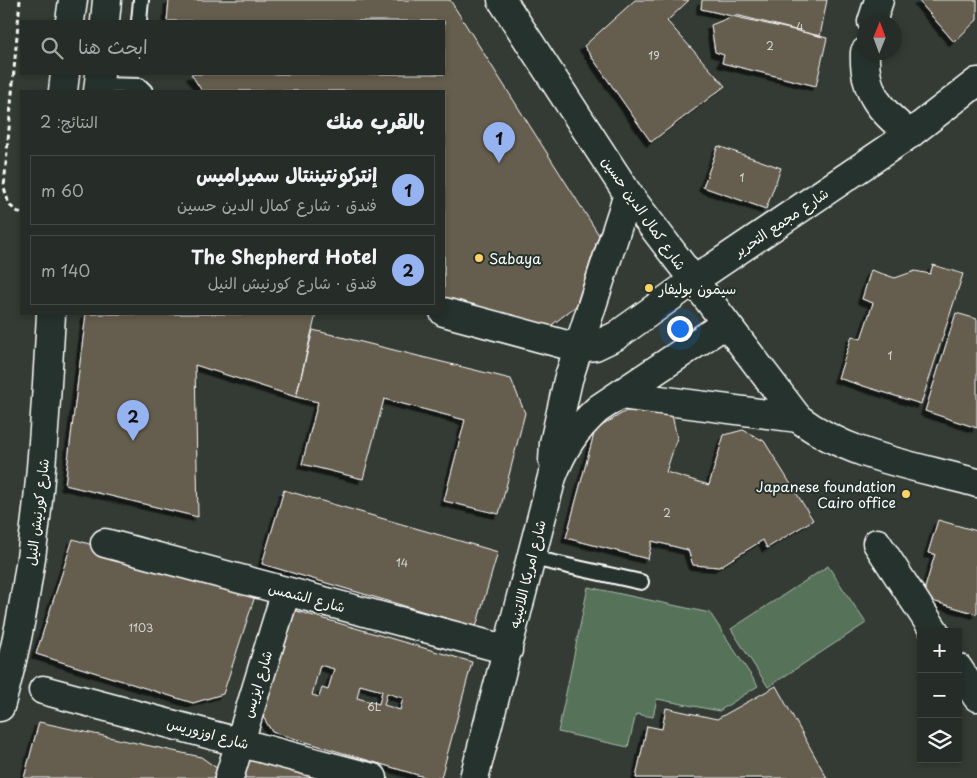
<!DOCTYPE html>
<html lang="ar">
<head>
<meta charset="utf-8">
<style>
	:root { --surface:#262c27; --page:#2e342f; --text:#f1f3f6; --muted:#a4a7a7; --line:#424844; --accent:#95b2f1 }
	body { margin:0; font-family:"Playpen Sans","Playpen Sans Arabic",sans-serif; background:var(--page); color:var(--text); direction:rtl }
	.controls { position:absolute; right:15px; bottom:15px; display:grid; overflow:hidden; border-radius:0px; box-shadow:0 2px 8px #0003 }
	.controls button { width:45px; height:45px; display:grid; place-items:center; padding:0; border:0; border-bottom:1px solid var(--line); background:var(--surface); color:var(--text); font:25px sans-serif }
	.compass { position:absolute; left:857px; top:15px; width:45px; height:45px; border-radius:50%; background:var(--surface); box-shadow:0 2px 8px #0003; rotate:1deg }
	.you { position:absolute; left:679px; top:328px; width:18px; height:18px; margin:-12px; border:4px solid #fff; border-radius:50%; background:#1a73e8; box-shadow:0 0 0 8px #1a73e833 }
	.badge { display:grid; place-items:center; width:32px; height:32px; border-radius:50%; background:var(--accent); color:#111; font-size:16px; font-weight:700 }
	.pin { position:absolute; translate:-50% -41px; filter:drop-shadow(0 1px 2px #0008) }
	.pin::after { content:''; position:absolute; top:26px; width:18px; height:15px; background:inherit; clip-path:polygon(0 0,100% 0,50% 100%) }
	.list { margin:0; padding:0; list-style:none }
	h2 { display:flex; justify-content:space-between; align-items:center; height:65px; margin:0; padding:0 20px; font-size:21px }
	h2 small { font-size:16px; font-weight:400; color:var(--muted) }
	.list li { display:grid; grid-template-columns:32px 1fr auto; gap:15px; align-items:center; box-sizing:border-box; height:70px; margin:0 10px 10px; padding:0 10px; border:1px solid var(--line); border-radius:0px }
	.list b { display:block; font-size:19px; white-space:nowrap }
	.list p { margin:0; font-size:16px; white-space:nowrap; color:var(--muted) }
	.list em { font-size:16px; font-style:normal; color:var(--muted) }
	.icon { flex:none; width:28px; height:28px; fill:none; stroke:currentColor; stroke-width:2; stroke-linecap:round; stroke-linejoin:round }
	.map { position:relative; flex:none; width:977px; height:778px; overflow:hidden; direction:ltr }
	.search { position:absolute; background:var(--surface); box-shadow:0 2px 8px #0003; left:20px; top:20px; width:425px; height:55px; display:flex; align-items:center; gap:12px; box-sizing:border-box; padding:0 18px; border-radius:0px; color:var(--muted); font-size:19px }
	.panel { position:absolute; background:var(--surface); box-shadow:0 2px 8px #0003; left:20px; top:90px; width:425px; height:225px; border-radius:0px; direction:rtl }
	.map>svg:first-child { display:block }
	.green { fill:#56735a; stroke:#aab9ac }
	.building { fill:#655d4e; stroke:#fff; fill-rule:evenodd; filter:url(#shadow) }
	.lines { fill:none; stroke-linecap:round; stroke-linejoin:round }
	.service-casing { stroke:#fff; stroke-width:18 }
	.minor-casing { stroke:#fff; stroke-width:31 }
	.tertiary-casing { stroke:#fff; stroke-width:31 }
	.primary-casing { stroke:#fff; stroke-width:31 }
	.trunk-casing { stroke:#fff; stroke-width:31 }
	.path { stroke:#fff; stroke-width:3; stroke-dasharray:5 4; stroke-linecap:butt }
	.service { stroke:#26332d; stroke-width:14 }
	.minor { stroke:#26332d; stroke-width:28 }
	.tertiary { stroke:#26332d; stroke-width:28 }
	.primary { stroke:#26332d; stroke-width:28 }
	.trunk { stroke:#26332d; stroke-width:28 }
	.poi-dot { fill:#ffd166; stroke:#26332d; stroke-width:2 }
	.labels { text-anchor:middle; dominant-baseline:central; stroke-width:4; stroke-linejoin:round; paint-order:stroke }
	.number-label { font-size:11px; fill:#d8d6d3 }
	.street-label { font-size:14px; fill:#fff; stroke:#26332d }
	.poi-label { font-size:14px; fill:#fff; stroke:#26332d; text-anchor:start }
</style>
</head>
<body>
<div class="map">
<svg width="977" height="778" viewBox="0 0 977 778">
	<defs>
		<filter id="shadow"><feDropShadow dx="-4.5" dy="4.5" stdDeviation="0" flood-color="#0009"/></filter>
	</defs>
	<rect width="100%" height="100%" fill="#333b34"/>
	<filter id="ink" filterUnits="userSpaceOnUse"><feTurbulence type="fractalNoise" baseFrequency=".02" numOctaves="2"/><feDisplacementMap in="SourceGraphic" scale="10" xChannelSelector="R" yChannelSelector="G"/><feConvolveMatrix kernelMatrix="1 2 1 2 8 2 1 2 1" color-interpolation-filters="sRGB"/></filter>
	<g filter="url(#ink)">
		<path class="green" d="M828,566L866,623L768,687L731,629Z
			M588,587L710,613L758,686L719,711L657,699L653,717L636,714L628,747L558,732Z"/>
		<path class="building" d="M169,0H450L599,235L576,306L548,328L444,298V91H202L191,74H444V21H167Z
			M635,0H689L667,21L725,86L651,142L584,46Z
			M702,0H827L820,36L701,9Z
			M918,0H977V20L954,42Z
			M736,15L827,38L816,86L722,63L724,55L715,52L711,25Z
			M718,146L781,168L766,209L703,187Z
			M933,265L963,274L921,404L838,378L852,336L861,339L873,303L862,299L871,270L895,278L915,271L930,274Z
			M956,313L977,319V428L925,411Z
			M86,314H316L296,397L195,365L198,517L65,485Z
			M313,330L511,379L525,413L499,514L444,501L465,420L384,399L363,479L302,464L318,402L296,397Z
			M626,411L672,415L677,438L666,472L709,485L724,435L743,430L764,441L813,520L767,548L763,540L719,567L693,565L688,550L652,541L648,559L566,538L595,430Z
			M284,490L498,552L476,627L262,564Z
			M938,520L977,531V614L922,598L935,554L928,553Z
			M73,539L255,596L223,694L193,703L36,654Z
			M290,609L472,662L441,778H428L272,732L258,708ZM320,665L334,669L328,690L322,688L319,697L312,695ZM360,685L382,691L379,704L357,698ZM387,693L403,698L400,710L384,705Z
			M776,686L827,778H636L647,726L662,729L666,708L717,719Z
			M39,722L201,757L218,769L216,778H24Z
			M254,756L327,778H233L238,763Z"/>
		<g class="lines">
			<defs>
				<path id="service" d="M139,21L141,0
					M99,85L140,86L145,91
					M532,558L641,582"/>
				<path id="minor" d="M872,22L879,0
					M865,52C863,92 881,112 910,134
					M621,395L798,418
					M553,461L554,443L568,380L628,194
					M105,543L508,650
					M877,543L935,632
					M958,668L977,697
					M43,690L373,778
					M229,778L286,591
					M474,778L552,477C563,448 575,430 598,409L725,324"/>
				<path id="tertiary" d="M444,312L578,348L595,346L616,336L693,281L910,134L977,82"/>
				<path id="primary" d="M105,21L107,0
					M98,91L100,74"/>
				<path id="trunk" d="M502,0L628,194L798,418C849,457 917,466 977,483
					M70,21L73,0
					M63,91L65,74
					M0,707C37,578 44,447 51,314"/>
			</defs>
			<use href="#service" class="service-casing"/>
			<use href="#minor" class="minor-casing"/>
			<use href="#tertiary" class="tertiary-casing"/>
			<use href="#primary" class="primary-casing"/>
			<use href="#trunk" class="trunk-casing"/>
			<path class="path" d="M20,0L4,187L9,205L21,214"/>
			<use href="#service" class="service"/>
			<use href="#minor" class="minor"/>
			<use href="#tertiary" class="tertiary"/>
			<use href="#primary" class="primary"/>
			<use href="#trunk" class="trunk"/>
		</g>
	</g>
	<g class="poi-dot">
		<circle cx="479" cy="258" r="5"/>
		<circle cx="649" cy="288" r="5"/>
		<circle cx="906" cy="494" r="5"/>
	</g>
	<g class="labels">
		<g class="number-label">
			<text x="800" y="26">4</text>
			<text x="770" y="45">2</text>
			<text x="654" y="55">19</text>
			<text x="742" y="177">1</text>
			<text x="890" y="355">1</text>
			<text x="667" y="512">2</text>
			<text x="402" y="562">14</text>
			<text x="141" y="627">1103</text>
			<text x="374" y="706">6L</text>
		</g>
		<g class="street-label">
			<text transform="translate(644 213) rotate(55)">شارع كمال الدين حسين</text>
			<text transform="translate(781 222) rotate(-34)">شارع مجمع التحرير</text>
			<text transform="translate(37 512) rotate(-83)">شارع كورنيش النيل</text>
			<text transform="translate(527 574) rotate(-76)">شارع امريكا اللاتينيه</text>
			<text transform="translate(307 597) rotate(15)">شارع الشمس</text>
			<text transform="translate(257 684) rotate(-73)">شارع ايزيس</text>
			<text transform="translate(208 733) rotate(15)">شارع اوزوريس</text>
		</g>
		<g class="poi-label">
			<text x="489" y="258">Sabaya</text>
			<text x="659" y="288">سيمون بوليفار</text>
			<text x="896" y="486" text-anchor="end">Japanese foundation<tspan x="896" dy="16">Cairo office</tspan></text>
		</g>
	</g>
</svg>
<div class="controls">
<button>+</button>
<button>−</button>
<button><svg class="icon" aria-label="layers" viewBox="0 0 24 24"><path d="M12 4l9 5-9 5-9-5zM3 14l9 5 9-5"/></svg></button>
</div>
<svg class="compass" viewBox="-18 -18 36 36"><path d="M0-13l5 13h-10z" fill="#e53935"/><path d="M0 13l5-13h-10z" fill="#a4a7a7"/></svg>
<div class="you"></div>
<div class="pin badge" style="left:499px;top:163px">1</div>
<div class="pin badge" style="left:133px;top:441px">2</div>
<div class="search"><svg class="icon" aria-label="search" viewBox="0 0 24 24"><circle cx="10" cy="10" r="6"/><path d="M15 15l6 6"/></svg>ابحث هنا</div>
<section class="panel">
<h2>بالقرب منك<small>النتائج: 2</small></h2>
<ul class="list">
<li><span class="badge">1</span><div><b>إنتركونتيننتال سميراميس</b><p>فندق · شارع كمال الدين حسين</p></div><em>60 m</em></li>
<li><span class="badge">2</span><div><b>The Shepherd Hotel</b><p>فندق · شارع كورنيش النيل</p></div><em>140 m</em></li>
</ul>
</section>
</div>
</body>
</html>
